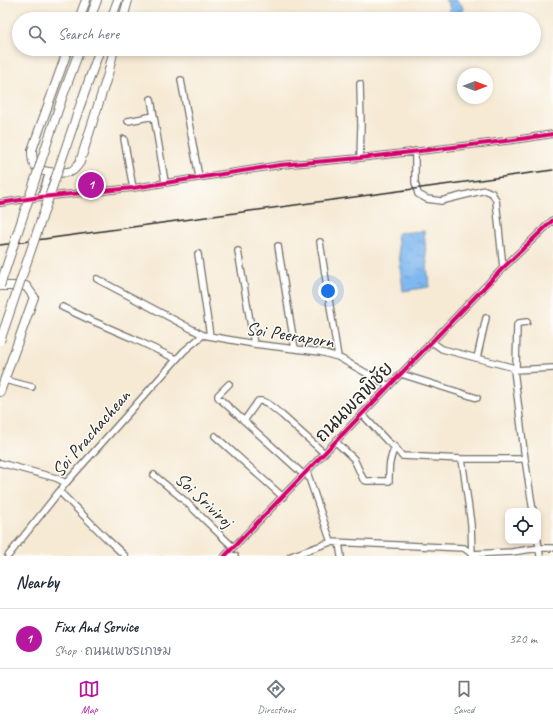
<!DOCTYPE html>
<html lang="en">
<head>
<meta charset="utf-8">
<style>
	:root { --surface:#fff; --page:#f6f6f7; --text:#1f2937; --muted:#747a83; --line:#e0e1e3; --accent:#b5179e }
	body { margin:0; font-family:Caveat,"Playpen Sans Thai",sans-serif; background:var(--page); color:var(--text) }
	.controls { position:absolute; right:12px; bottom:12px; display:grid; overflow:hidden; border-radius:8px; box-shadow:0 2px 6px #0003 }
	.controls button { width:36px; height:36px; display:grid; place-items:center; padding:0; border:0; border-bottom:1px solid var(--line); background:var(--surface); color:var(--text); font:20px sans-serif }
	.compass { position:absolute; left:457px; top:68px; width:36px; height:36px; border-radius:50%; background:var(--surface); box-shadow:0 2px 6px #0003; rotate:90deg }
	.you { position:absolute; left:328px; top:291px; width:14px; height:14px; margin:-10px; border:3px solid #fff; border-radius:50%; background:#1a73e8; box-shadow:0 0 0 6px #1a73e833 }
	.badge { display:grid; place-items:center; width:26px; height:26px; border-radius:50%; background:var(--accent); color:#fff; font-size:13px; font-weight:700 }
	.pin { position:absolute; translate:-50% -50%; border:2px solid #fff; box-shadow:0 1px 4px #0006 }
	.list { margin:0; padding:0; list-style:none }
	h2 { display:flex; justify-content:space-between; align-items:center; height:52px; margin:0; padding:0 16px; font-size:17px }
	h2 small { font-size:13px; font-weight:400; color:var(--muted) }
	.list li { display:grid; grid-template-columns:26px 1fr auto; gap:12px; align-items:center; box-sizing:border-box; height:60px; padding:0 16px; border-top:1px solid var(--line) }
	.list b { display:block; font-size:15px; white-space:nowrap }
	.list p { margin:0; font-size:13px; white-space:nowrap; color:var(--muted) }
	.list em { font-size:13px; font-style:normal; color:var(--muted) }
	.icon { flex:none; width:22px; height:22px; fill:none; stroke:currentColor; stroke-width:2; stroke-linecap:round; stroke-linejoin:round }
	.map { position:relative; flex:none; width:553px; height:556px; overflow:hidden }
	.search { position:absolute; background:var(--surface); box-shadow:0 2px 6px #0003; left:12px; right:12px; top:12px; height:44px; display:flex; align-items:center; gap:10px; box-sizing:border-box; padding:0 14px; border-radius:22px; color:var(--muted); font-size:15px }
	.sheet { height:112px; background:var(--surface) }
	nav { display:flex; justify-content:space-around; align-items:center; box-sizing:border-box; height:56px; border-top:1px solid var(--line); background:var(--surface); font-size:11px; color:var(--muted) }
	nav a { display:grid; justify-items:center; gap:2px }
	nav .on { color:var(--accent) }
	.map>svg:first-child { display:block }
	.water { fill:url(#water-ripples); stroke:#55728e }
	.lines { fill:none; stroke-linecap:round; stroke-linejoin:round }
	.minor-casing { stroke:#726e66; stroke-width:8 }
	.highway-casing { stroke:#726e66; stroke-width:10 }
	.minor { stroke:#fff; stroke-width:5.5 }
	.highway { stroke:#fff; stroke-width:8 }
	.rail { stroke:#2b2b2b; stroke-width:1.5 }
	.highway-bridge-casing { stroke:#726e66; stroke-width:10; stroke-linecap:butt }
	.highway-bridge { stroke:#fff; stroke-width:8 }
	.cycleway-casing { stroke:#fdfcf7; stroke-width:6 }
	.cycleway { stroke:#d6006c; stroke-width:4 }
	.labels { text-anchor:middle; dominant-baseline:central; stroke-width:3; stroke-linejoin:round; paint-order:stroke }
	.street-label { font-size:19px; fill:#2b2b2b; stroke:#fdfcf7 }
</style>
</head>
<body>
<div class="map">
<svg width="553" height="556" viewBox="0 0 553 556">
	<defs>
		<pattern id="water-ripples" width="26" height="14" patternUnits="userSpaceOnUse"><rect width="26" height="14" fill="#7fb8f0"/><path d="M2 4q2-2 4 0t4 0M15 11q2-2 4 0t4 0" fill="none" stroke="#6896c3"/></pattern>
	</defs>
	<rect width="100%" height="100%" fill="#fdfcf7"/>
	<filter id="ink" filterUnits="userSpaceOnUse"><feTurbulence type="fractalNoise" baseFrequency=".025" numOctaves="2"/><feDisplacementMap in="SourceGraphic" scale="8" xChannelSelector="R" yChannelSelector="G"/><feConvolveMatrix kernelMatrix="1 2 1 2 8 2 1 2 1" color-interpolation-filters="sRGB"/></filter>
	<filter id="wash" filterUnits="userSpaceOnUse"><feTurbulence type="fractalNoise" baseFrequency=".012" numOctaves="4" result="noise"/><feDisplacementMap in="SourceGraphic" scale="16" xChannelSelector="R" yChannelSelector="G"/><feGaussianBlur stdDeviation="0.9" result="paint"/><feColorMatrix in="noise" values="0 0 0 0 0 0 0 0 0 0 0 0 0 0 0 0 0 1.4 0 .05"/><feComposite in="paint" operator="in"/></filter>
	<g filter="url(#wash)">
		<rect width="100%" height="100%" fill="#f6ead5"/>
		<path class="water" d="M445,0C448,0 453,0 456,0C463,3 465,13 464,19H451L449,5Z
			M424,231L429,287L403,291L397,233Z"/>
	</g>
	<g filter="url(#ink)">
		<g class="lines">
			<defs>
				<path id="minor" d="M181,80L199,177
					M151,99L165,182
					M128,121L154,116
					M124,139L133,188
					M415,151V182L418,194L427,199L441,201L485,190L492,193L496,200L503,268
					M360,158L361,125L360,84
					M41,197L49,172
					M0,203L41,197L133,188L280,165L360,158L514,140L553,134
					M320,242L338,357
					M278,246L295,349
					M238,251L254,344
					M198,254L210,336
					M97,279L203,335L254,344L320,352L338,357L389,386
					M62,307L88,319L132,338L176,359
					M527,322L519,323L517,325L516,367L514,370L525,459L533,511
					M432,342L442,349L511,367L514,370L553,368
					M477,358L486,318
					M401,374L477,398
					M5,380L32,387
					M229,384L218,395V397L220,399L304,475
					M362,414L388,442L395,447L402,456L462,459H525
					M244,421L258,401H262L267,403L282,415L324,453
					M215,436L283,497
					M336,442L354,459L363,479L366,481H389C389,467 389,460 395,447
					M462,459L471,524L472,556
					M0,463L56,478L66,483
					M307,472L331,542
					M154,475L184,500L233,547
					M60,492L107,539L125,556
					M538,541L540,556
					M339,543L341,556
					M227,554L235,556
					M8,556L66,483L184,351L203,335
					M225,556L503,268L553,220
					M291,556L331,542L464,548L472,554L512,552L539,548H553"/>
				<path id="highway" d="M79,19L86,0
					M90,19L97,0
					M111,19L118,0
					M123,19L128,0
					M68,49L32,150C32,156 32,164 37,168C44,173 64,174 72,171C75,169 78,165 80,162L108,74L114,49
					M62,98L80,49
					M81,103L100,49
					M0,286H26L34,297L0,392"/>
			</defs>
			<use href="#minor" class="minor-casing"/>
			<use href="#highway" class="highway-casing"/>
			<use href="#minor" class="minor"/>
			<use href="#highway" class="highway"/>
			<path class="rail" d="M0,245L553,170"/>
			<defs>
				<path id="highway-bridge" d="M0,286L62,98
					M0,341L81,103"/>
			</defs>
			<use href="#highway-bridge" class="highway-bridge-casing"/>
			<use href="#highway-bridge" class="highway-bridge"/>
			<defs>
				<path id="cycleway" d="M0,203L41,197L133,188L280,165L360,158L514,140L553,134
					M225,556L503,268L553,220"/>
			</defs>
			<use href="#cycleway" class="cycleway-casing"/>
			<use href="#cycleway" class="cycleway"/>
		</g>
	</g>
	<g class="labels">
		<g class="street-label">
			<text transform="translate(290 335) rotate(9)">Soi Peeraporn</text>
			<text transform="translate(354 402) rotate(-46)">ถนนพลพิชัย</text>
			<text transform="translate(91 433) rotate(-49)">Soi Prachachean</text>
			<text transform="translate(204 500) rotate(43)">Soi Sriviroj</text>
		</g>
	</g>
</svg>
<div class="controls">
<button><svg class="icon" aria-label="locate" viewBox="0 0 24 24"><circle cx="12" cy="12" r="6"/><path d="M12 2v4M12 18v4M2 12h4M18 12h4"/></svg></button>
</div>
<svg class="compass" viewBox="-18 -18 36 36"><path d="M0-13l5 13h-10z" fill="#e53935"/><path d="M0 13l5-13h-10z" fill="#747a83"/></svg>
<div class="you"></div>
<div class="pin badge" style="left:91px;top:185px">1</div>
<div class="search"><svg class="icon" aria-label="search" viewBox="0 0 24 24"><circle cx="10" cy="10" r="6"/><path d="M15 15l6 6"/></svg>Search here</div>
</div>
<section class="sheet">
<h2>Nearby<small></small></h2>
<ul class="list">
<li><span class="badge">1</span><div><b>Fixx And Service</b><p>Shop · ถนนเพชรเกษม</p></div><em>320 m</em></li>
</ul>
</section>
<nav>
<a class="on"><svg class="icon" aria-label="map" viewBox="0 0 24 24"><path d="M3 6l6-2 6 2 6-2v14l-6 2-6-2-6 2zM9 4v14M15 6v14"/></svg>Map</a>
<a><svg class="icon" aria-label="directions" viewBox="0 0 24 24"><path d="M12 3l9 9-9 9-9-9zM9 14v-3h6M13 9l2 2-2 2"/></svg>Directions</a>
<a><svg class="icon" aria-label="saved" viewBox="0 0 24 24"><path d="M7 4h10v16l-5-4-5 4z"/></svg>Saved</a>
</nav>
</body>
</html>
